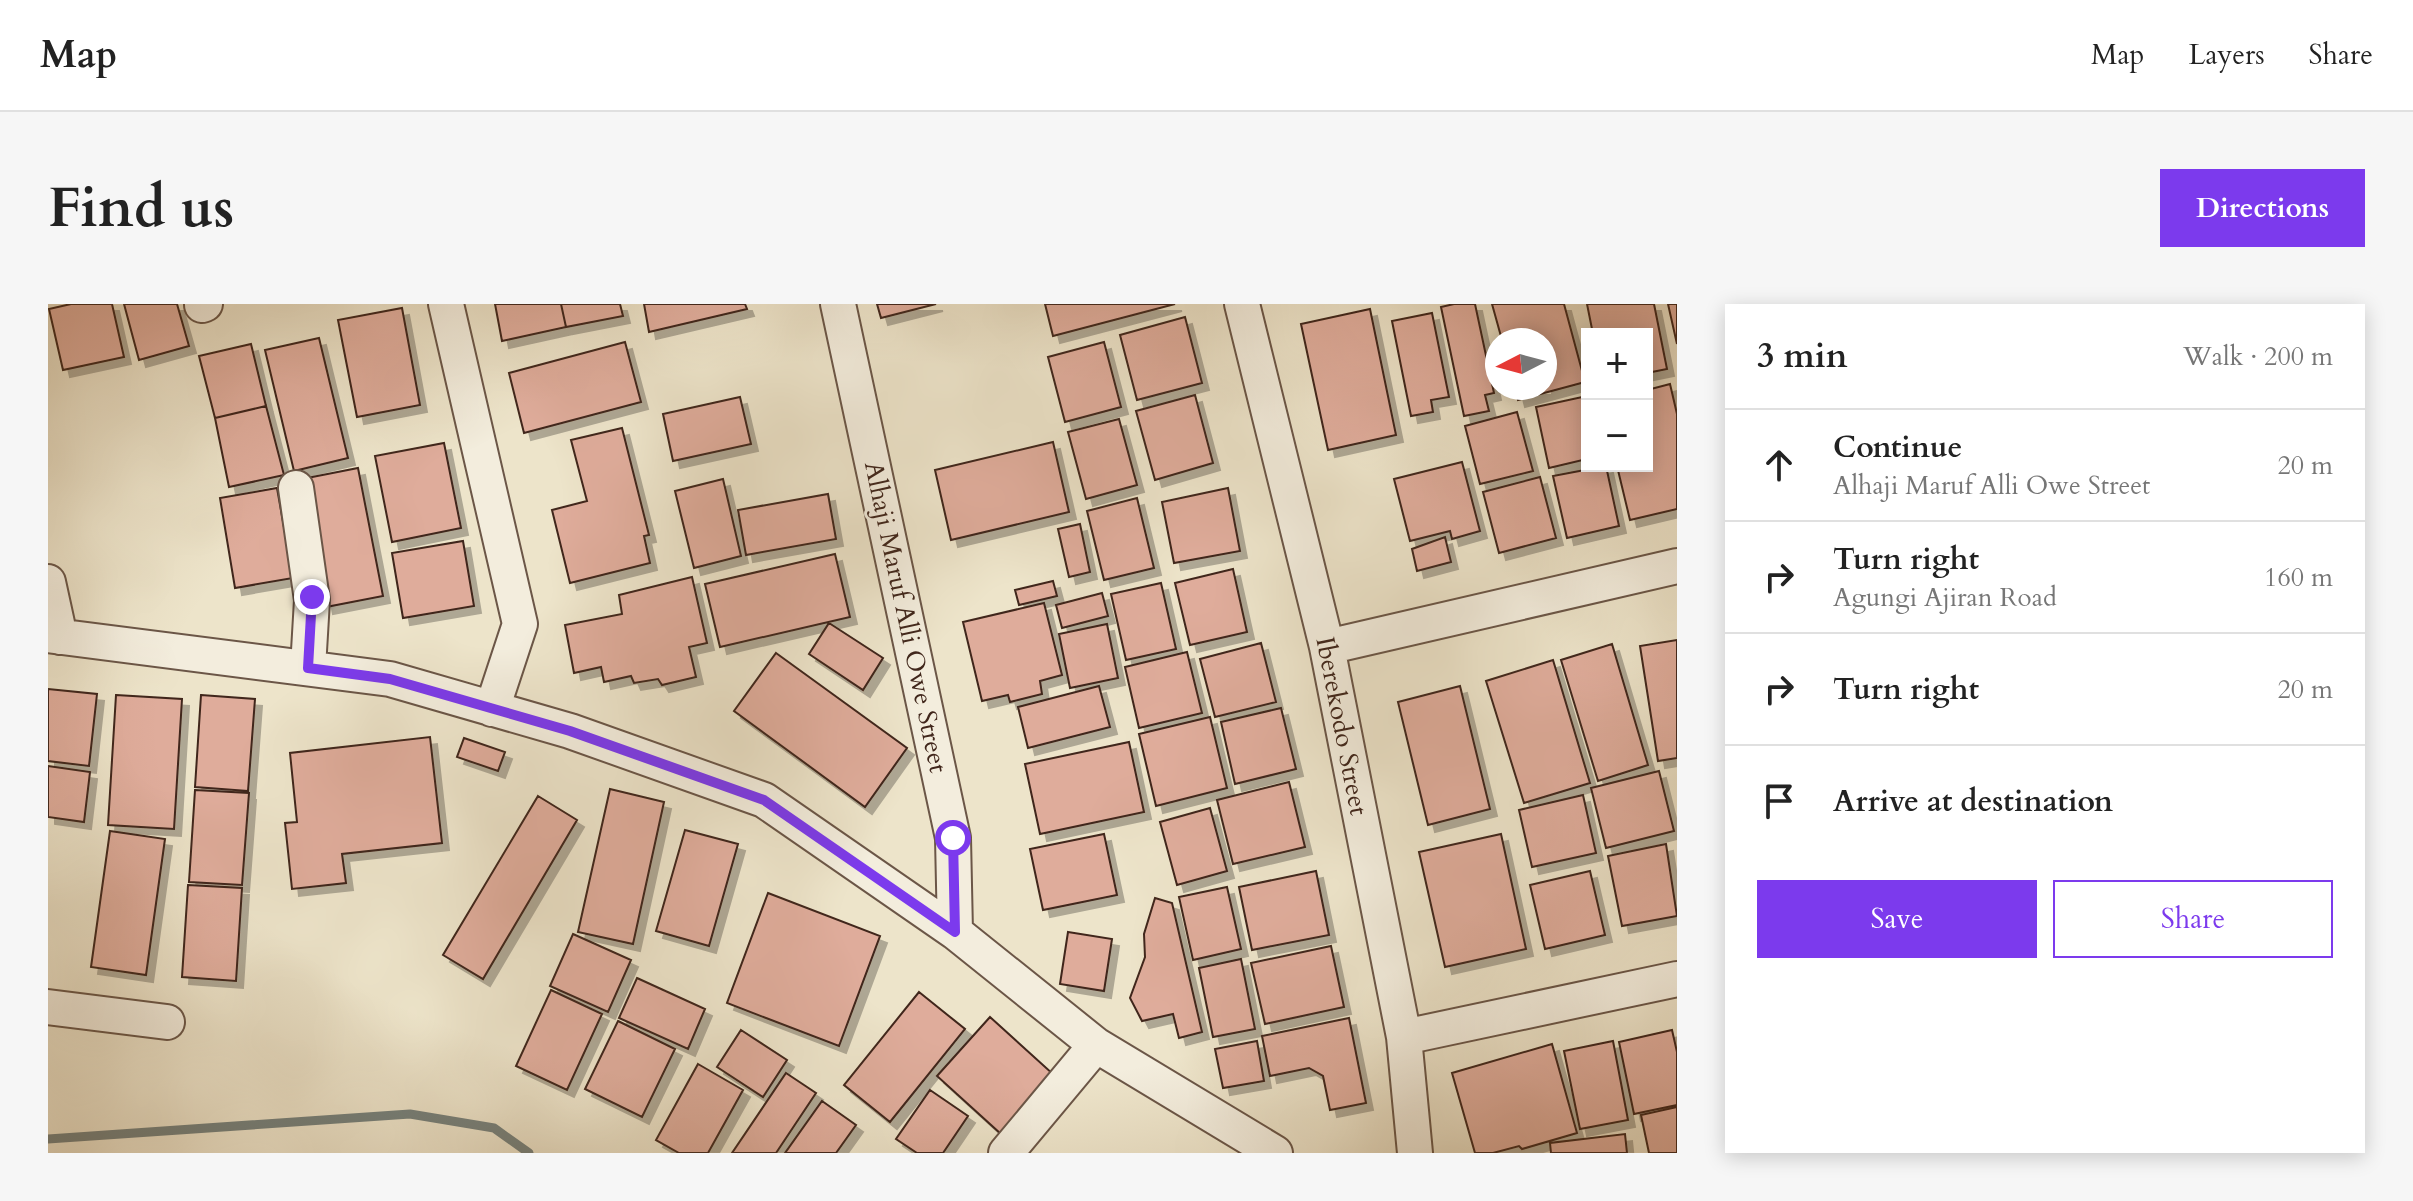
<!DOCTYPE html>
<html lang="en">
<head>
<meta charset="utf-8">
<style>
	:root { --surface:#fff; --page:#f6f6f6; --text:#222; --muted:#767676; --line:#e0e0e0; --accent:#7c3aed }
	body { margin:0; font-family:Cardo,serif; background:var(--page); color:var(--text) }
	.controls { position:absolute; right:24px; top:24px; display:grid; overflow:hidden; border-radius:0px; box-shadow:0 4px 20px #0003 }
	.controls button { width:72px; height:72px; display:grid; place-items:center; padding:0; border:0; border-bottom:2px solid var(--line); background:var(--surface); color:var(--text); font:40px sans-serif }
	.compass { position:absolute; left:1437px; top:24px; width:72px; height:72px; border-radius:50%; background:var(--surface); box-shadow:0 4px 20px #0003; rotate:264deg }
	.stop { position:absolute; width:24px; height:24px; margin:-18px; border:6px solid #7c3aed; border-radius:50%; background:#fff }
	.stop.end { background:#7c3aed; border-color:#fff; box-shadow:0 2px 8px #0008 }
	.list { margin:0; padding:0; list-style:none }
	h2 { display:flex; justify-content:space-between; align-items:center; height:104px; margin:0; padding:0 32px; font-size:34px }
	h2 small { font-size:26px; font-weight:400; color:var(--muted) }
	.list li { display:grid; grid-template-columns:52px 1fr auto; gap:24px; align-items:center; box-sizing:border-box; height:112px; padding:0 32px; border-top:2px solid var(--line) }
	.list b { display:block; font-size:30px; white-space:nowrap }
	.list p { margin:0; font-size:26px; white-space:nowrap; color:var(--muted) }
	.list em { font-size:26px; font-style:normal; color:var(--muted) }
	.actions { display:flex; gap:16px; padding:24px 32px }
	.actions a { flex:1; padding:18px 0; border:2px solid var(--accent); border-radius:0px; text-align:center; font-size:28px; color:var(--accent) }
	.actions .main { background:var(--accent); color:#fff }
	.icon { flex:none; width:44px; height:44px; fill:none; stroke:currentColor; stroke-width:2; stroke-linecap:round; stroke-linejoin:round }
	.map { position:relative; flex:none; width:1629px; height:849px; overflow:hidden; border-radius:0px }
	header { display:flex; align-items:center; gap:48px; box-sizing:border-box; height:112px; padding:0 40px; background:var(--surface); border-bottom:2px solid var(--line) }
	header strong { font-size:38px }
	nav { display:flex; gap:44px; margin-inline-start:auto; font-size:28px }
	.intro { display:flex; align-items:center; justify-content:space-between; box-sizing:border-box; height:192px; padding:0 48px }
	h1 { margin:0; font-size:56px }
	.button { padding:20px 36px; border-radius:0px; background:var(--accent); color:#fff; font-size:28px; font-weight:700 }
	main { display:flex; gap:48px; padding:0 48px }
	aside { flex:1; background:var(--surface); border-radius:0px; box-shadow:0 4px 20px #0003 }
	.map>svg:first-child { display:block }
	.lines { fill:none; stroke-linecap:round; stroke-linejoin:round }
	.stream { stroke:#76817c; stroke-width:9 }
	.building { fill:#dfac9b; stroke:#40261b; stroke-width:2; filter:url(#shadow) }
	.minor-casing { stroke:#6b5647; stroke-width:38 }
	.minor { stroke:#f3eddd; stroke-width:34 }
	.route { stroke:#7c3aed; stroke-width:10 }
	.labels { text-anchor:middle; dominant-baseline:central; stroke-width:6; stroke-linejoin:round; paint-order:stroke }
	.street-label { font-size:26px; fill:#40261b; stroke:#f3eddd }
</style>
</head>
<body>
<header>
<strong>Map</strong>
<nav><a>Map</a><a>Layers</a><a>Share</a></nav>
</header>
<div class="intro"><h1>Find us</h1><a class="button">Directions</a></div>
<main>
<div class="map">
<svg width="1629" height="849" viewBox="0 0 1629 849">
	<defs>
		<filter id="shadow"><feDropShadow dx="7" dy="7" stdDeviation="0" flood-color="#0004"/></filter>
	</defs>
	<rect width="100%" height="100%" fill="#ede4ca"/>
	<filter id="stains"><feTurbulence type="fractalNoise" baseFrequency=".0025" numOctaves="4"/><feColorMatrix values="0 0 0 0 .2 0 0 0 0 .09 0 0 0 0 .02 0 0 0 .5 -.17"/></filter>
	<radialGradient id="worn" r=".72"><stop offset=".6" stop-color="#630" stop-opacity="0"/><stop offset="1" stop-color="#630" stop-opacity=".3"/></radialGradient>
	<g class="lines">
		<path class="stream" d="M0,835L362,810L446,824L481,849"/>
	</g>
	<path class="building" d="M23,0H64L76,53L15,66L1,5Z
		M76,0H129L141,42L91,56Z
		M447,0H513L518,23L454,37Z
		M513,0H572L575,12L518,23Z
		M596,0H697L699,5L601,28Z
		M829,0H888L833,14Z
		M997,0H1127L1005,32Z
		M1406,0H1427L1446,89L1437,91L1441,107L1416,112L1393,3Z
		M1444,0H1516L1537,78L1470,96L1467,84H1497V36H1454Z
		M1539,0H1606L1619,65L1599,69V30H1545Z
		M1620,0H1629V40Z
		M354,4L372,101L309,113L290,16Z
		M1322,5L1348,131L1280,146L1253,20Z
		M1384,9L1401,93L1383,96L1385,108L1363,112L1344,17Z
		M1137,13L1154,79L1089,96L1072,31Z
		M271,34L300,154L246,167L217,46Z
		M577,38L593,98L476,129L461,69Z
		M1056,38L1073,103L1017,118L1000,53Z
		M203,40L218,102L167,114L151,52Z
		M1622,80L1629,110V205L1582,216L1569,162H1599V86Z
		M1147,91L1165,159L1107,176L1088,107Z
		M1539,92V155L1501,164L1488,103Z
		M692,93L703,140L625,157L615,110Z
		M218,102L236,171L181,183L167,114Z
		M1469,108L1485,167L1432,180L1417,122Z
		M1071,115L1089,181L1038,195L1020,128Z
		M574,124L601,231L596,232L602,259L522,279L504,206L539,197L523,136Z
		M1005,138L1021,208L903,236L887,166Z
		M396,139L413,224L344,238L327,152Z
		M1414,158L1432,227L1404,235L1402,227L1362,237L1346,175Z
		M1558,162L1571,222L1519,234L1505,172Z
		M310,164L335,292L278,303L254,175Z
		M1492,173L1508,234L1451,249L1435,188Z
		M675,175L693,252L646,264L627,187Z
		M229,184L245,274L187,284L172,194Z
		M1180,184L1192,247L1126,259L1114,198Z
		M780,190L788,235L698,251L690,206Z
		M1089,194L1106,264L1056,276L1039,207Z
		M1032,220L1042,268L1021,273L1010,225Z
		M1397,233L1403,258L1369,267L1364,245Z
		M415,237L426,302L355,314L344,249Z
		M787,250L802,313L672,343L657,280Z
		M1185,265L1199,328L1142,341L1127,279Z
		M644,273L659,339L641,343L648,373L614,381L610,375L586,379L583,372L556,378L553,363L526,369L517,321L574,310L571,291Z
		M1005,277L1009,292L971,301L967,286Z
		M1113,279L1128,345L1078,356L1063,290Z
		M1054,289L1060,312L1014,324L1008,301Z
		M996,299L1014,371L992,377L994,390L962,398L960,391L934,397L915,318Z
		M781,319L835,354L815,386L761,350Z
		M1059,320L1070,374L1022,384L1011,330Z
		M1629,336V454L1610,457L1592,342Z
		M1213,339L1228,398L1167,413L1152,355Z
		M1564,340L1600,461L1550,477L1513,356Z
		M1139,348L1154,409L1091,424L1077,363Z
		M728,349L859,444L817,503L686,407Z
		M1505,356L1542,479L1476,499L1438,377Z
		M1051,382L1062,423L980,444L970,403Z
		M1412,382L1442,505L1380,521L1350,398Z
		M0,385L49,390L41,462L0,457Z
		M68,391L134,395L126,525L60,521Z
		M153,391L207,395L200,487L147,483Z
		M1233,404L1248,465L1187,480L1173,418Z
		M1162,413L1179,484L1108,502L1091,430Z
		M382,433L394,539L294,550L298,579L244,585L237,519L249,518L242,449Z
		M416,434L457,448L450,467L409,453Z
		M1081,438L1096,508L992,530L977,460Z
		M0,462L42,468L36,518L0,513Z
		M1611,467L1626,527L1558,544L1543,484Z
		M1241,478L1257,543L1185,560L1169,496Z
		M562,485L616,498L585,640L530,628Z
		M147,486L201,489L194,581L141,578Z
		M1535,491L1548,549L1484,563L1471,506Z
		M490,492L529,516L435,675L395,651Z
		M1162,504L1179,567L1129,581L1112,518Z
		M637,526L690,540L661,642L608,627Z
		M62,527L117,535L98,671L43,663Z
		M1056,530L1069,591L995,606L982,545Z
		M1453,530L1478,645L1397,663L1371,548Z
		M1618,540L1629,612L1574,622L1560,552Z
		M1268,567L1281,631L1204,646L1191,583Z
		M1542,567L1557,631L1497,645L1482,581Z
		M140,581L194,584L188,677L134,673Z
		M1179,583L1193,645L1145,656L1131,593Z
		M720,589L832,632L791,742L679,699Z
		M1107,594L1124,599L1154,728L1131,734L1125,710L1094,717L1082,694L1097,653L1096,630Z
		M1020,628L1064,635L1056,687L1012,680Z
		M525,630L583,656L560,708L502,682Z
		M1283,642L1296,703L1217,720L1203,659Z
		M1193,655L1207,725L1165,733L1151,664Z
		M589,674L657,705L640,745L571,714Z
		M503,686L554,710L519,786L468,762Z
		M871,688L917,725L842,818L796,781Z
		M942,713L1006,771L953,830L889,772Z
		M1301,714L1318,799L1282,806L1275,772L1261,764L1222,772L1214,732Z
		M570,717L627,745L594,813L537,785Z
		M693,726L739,756L715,793L669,763Z
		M1624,726L1629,748V801L1586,810L1571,738Z
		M1209,737L1216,777L1175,784L1167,745Z
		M1565,737L1580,816L1532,825L1516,747Z
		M1504,740L1529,829L1474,845L1471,842L1445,849H1427L1404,769Z
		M650,760L695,786L660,849H631L608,836Z
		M738,769L768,789L728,849H684Z
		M882,786L920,812L895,849H869L848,835Z
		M774,797L808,821L788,849H737Z
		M1629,803V849H1601L1593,811Z
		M1577,830L1579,849H1503L1502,839Z"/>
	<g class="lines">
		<defs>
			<path id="minor" d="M398,0L472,320L444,405
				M790,0L905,534L907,628
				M1194,0L1279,343L1356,733L1367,849
				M154,1L157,0
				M248,184L264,296L260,364
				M0,278L12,333
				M0,331L342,375L522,427L716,496L907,628L1048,741L1227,849
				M1279,343L1629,262
				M0,703L119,718
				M1356,733L1629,675
				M958,849L1048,741"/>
		</defs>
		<use href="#minor" class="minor-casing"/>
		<use href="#minor" class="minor"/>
	</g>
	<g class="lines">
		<path class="route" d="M264,293L260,364L342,375L522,427L716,496L907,628L905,534"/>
	</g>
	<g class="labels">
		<g class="street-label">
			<text transform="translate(858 313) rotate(78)">Alhaji Maruf Alli Owe Street</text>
			<text transform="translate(1294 422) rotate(79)">Iberekodo Street</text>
		</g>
	</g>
	<rect width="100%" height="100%" filter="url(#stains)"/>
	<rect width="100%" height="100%" fill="url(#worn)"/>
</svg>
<div class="controls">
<button>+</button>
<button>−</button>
</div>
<svg class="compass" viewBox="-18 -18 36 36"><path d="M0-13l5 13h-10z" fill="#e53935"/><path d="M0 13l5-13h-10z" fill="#767676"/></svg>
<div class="stop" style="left:905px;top:534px"></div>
<div class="stop end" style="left:264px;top:293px"></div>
</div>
<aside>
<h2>3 min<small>Walk · 200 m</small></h2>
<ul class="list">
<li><svg class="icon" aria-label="ahead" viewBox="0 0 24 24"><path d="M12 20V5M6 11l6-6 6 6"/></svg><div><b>Continue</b><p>Alhaji Maruf Alli Owe Street</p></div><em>20 m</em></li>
<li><svg class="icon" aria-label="right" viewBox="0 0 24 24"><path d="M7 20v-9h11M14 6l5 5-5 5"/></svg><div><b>Turn right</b><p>Agungi Ajiran Road</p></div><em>160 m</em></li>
<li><svg class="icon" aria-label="right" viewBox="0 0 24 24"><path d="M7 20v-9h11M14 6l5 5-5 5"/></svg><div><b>Turn right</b></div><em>20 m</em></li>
<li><svg class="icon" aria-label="arrive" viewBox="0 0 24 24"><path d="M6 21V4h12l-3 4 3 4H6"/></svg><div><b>Arrive at destination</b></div></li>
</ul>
<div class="actions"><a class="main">Save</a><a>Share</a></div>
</aside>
</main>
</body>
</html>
